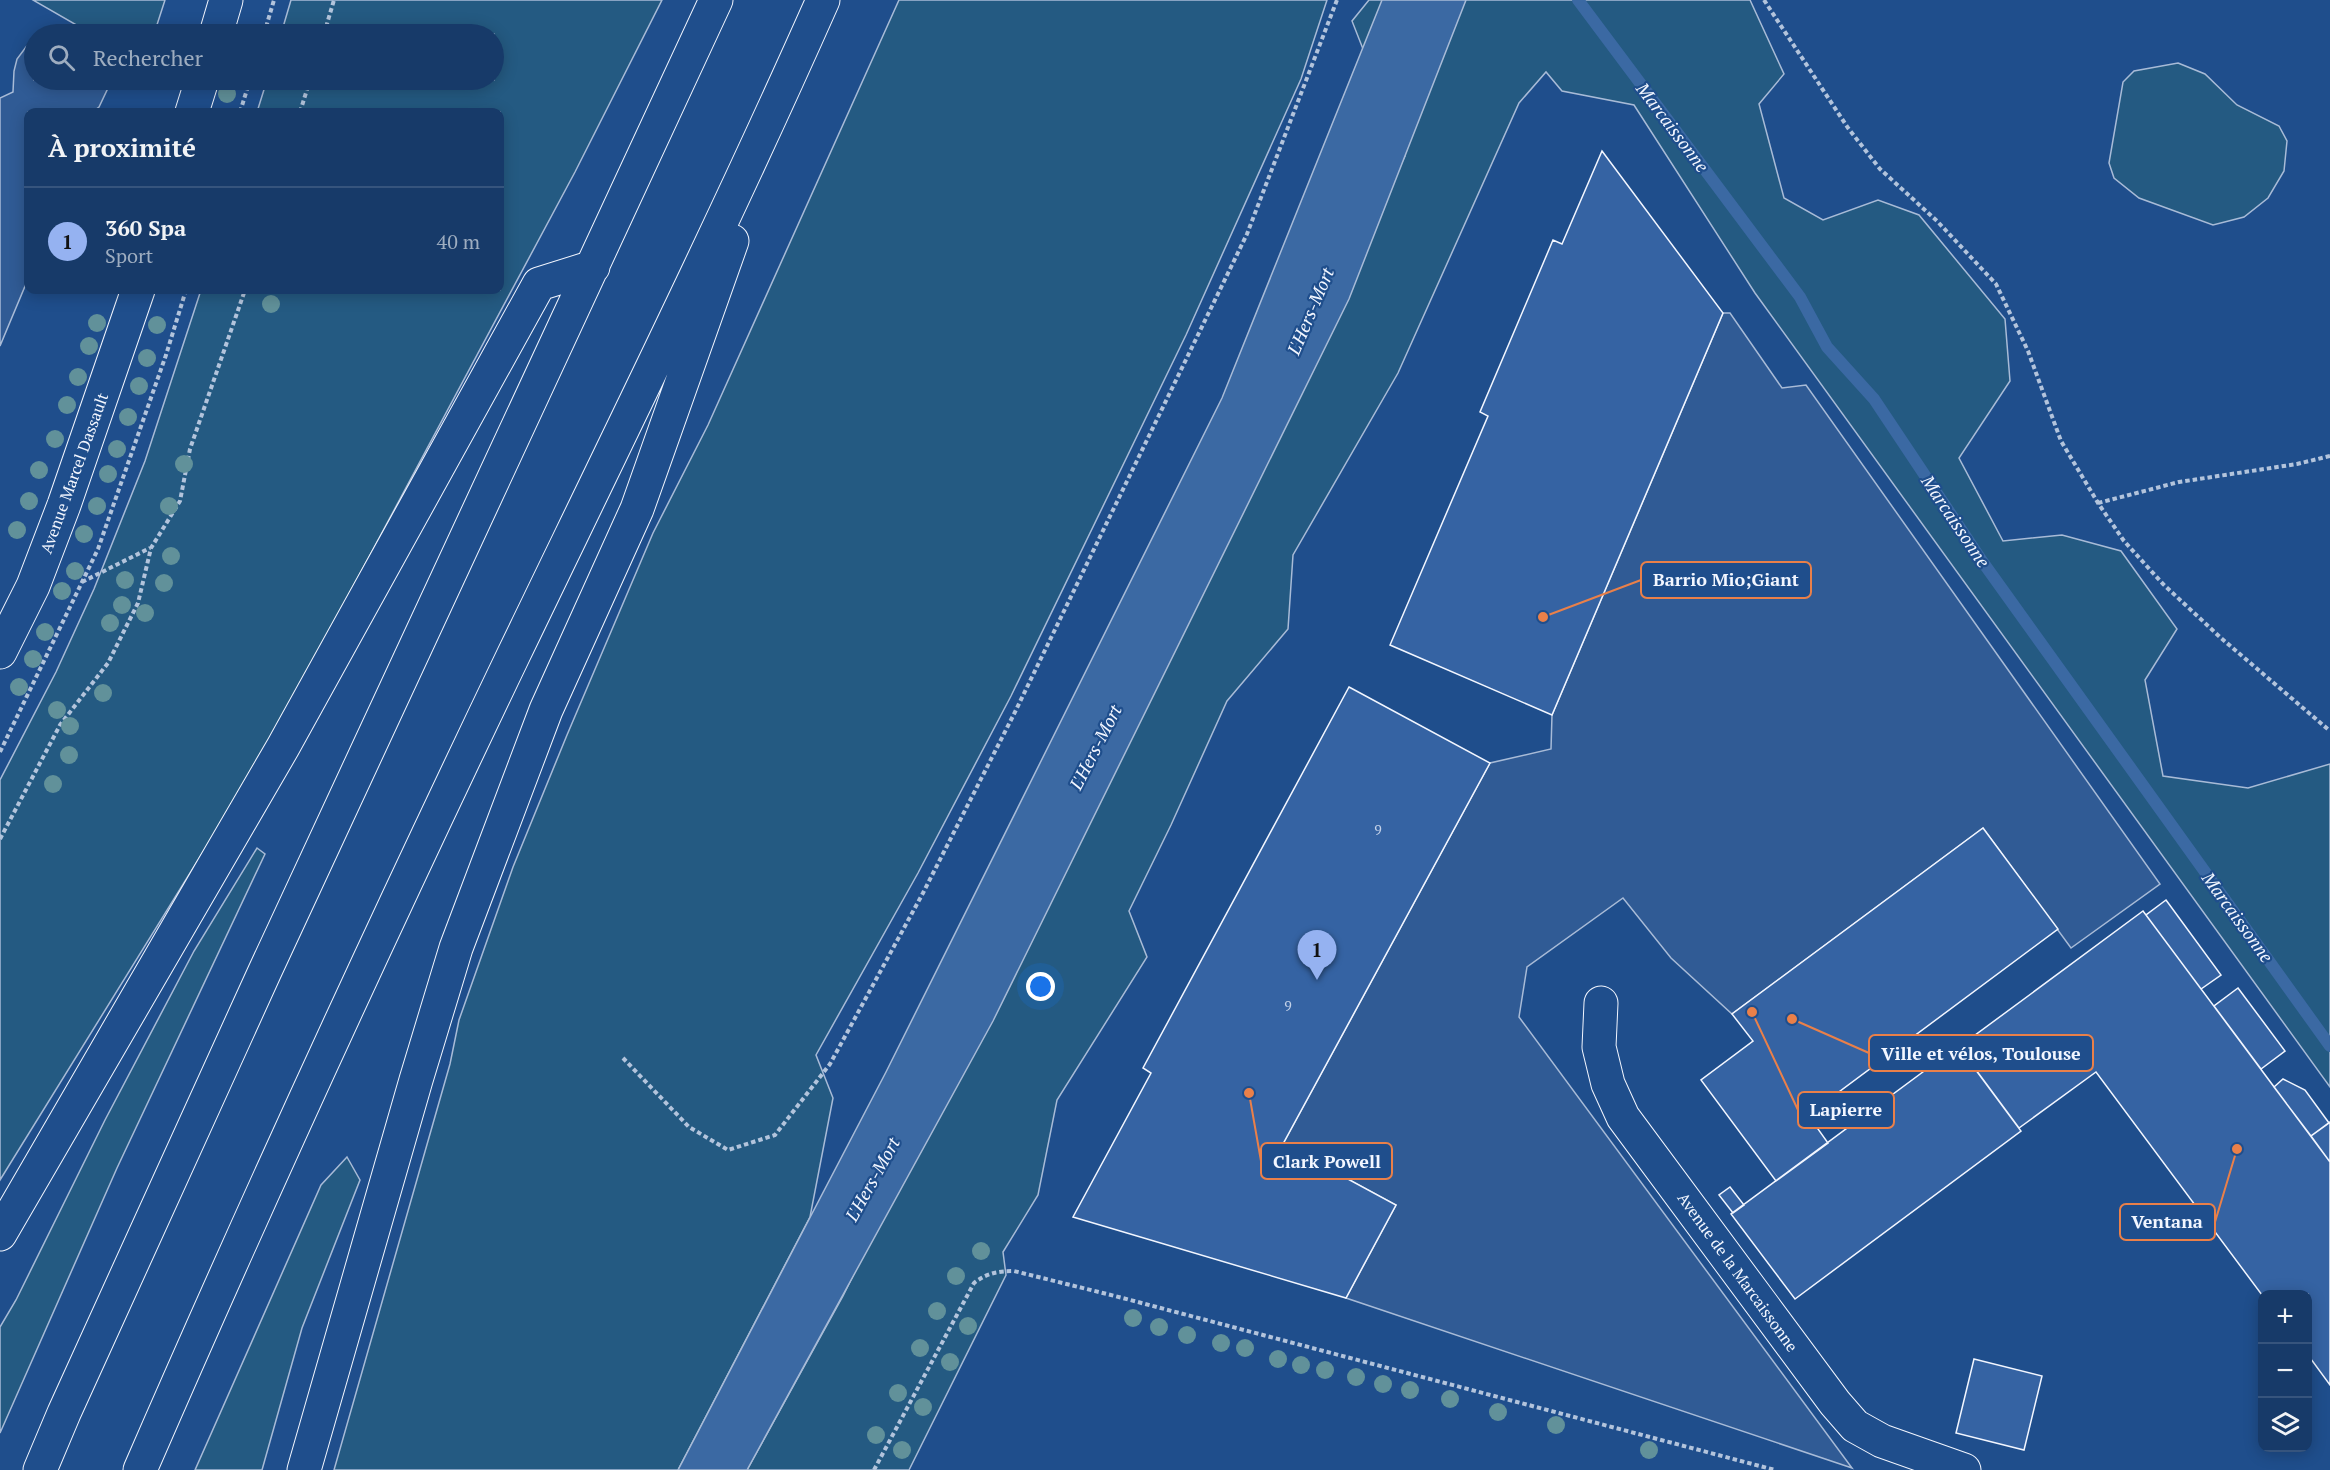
<!DOCTYPE html>
<html lang="fr">
<head>
<meta charset="utf-8">
<style>
	:root { --surface:#173a69; --page:#20416f; --text:#f1f3f6; --muted:#9eadc0; --line:#36547d; --accent:#95b2f1 }
	body { margin:0; font-family:"PT Serif",serif; background:var(--page); color:var(--text) }
	.controls { position:absolute; right:18px; bottom:18px; display:grid; overflow:hidden; border-radius:12px; box-shadow:0 3px 15px #0003 }
	.controls button { width:54px; height:54px; display:grid; place-items:center; padding:0; border:0; border-bottom:2px solid var(--line); background:var(--surface); color:var(--text); font:30px sans-serif }
	.you { position:absolute; left:1041px; top:987px; width:21px; height:21px; margin:-15px; border:4px solid #fff; border-radius:50%; background:#1a73e8; box-shadow:0 0 0 9px #1a73e833 }
	.badge { display:grid; place-items:center; width:39px; height:39px; border-radius:50%; background:var(--accent); color:#111; font-size:20px; font-weight:700 }
	.pin { position:absolute; translate:-50% -50px; filter:drop-shadow(0 2px 3px #0008) }
	.pin::after { content:''; position:absolute; top:32px; width:21px; height:18px; background:inherit; clip-path:polygon(0 0,100% 0,50% 100%) }
	.list { margin:0; padding:0; list-style:none }
	h2 { display:flex; justify-content:space-between; align-items:center; height:78px; margin:0; padding:0 24px; font-size:26px }
	h2 small { font-size:20px; font-weight:400; color:var(--muted) }
	.list li { display:grid; grid-template-columns:39px 1fr auto; gap:18px; align-items:center; box-sizing:border-box; height:108px; padding:0 24px; border-top:2px solid var(--line) }
	.list b { display:block; font-size:22px; white-space:nowrap }
	.list p { margin:0; font-size:20px; white-space:nowrap; color:var(--muted) }
	.list em { font-size:20px; font-style:normal; color:var(--muted) }
	.icon { flex:none; width:33px; height:33px; fill:none; stroke:currentColor; stroke-width:2; stroke-linecap:round; stroke-linejoin:round }
	.map { position:relative; flex:none; width:2330px; height:1470px; overflow:hidden }
	.search { position:absolute; background:var(--surface); box-shadow:0 3px 15px #0003; left:24px; top:24px; width:480px; height:66px; display:flex; align-items:center; gap:15px; box-sizing:border-box; padding:0 21px; border-radius:33px; color:var(--muted); font-size:22px }
	.panel { position:absolute; background:var(--surface); box-shadow:0 3px 15px #0003; left:24px; top:108px; width:480px; height:186px; border-radius:12px }
	.map>svg:first-child { display:block }
	.green { fill:#245a82; stroke:#a8bbd7; stroke-width:1.5 }
	.parking { fill:#305b95; stroke:#a8bbd7; stroke-width:1.5 }
	.water { fill:#3b69a3; stroke:#a8bbd7; stroke-width:1.5 }
	.lines { fill:none; stroke-linecap:round; stroke-linejoin:round }
	.stream { stroke:#3b69a3; stroke-width:12 }
	.building { fill:#3563a3; stroke:#f2f6ff; stroke-width:1.5 }
	.minor-casing { stroke:#f2f6ff; stroke-width:35 }
	.tertiary-casing { stroke:#f2f6ff; stroke-width:35 }
	.motorway-casing { stroke:#f2f6ff; stroke-width:35 }
	.path { stroke:#b3c4dc; stroke-width:4; stroke-dasharray:4.5 3; stroke-linecap:butt }
	.minor { stroke:#1f4e8c; stroke-width:33 }
	.tertiary { stroke:#1f4e8c; stroke-width:33 }
	.motorway { stroke:#1f4e8c; stroke-width:33 }
	.tree { fill:#61919a }
	.labels { text-anchor:middle; dominant-baseline:central; stroke-width:4.5; stroke-linejoin:round; paint-order:stroke }
	.number-label { font-size:14px; fill:#c3d1e8 }
	.street-label { font-size:16px; fill:#f2f6ff; stroke:#1f4e8c }
	.water-label { font-size:18px; font-style:italic; fill:#f2f6ff; stroke:#1f4e8c }
	.leader { fill:none; stroke:#ea8049; stroke-width:2 }
	.callout-dot { fill:#ea8049; stroke:#1f4e8c; stroke-width:2 }
	.callout { fill:#1f4e8c; stroke:#ea8049; stroke-width:2 }
	.callout-label { font-size:18px; text-anchor:middle; font-weight:bold; fill:#f2f6ff }
</style>
</head>
<body>
<div class="map">
<svg width="2330" height="1470" viewBox="0 0 2330 1470">
	<rect width="100%" height="100%" fill="#1f4e8c"/>
	<path class="green" d="M33,0H165L154,34H92Z
		M291,0H662L575,172L263,755L0,1180V780L56,672L94,589L145,461L201,290H500V112H257L267,80H494V34H281Z
		M899,0H1327L1301,79L1186,335L1011,696L918,873L816,1055L833,1098L810,1217L678,1470H334L450,1064L459,1020L513,867L567,735L653,533L708,425Z
		M1369,0H1750L1784,74L1759,104L1784,198L1823,220L1878,200L1919,215L2005,319L2010,381L1959,458L2003,541L2062,535L2121,551L2177,629L2145,680L2163,776L2248,788L2330,764V1087L1755,293L1634,105L1562,91L1546,72L1519,103L1398,373L1293,555L1288,629L1227,701L1171,825L1129,911L1147,957L1057,1100L1038,1195L1003,1252L1006,1275L909,1470H747L843,1296L1405,156L1352,21Z
		M2178,63L2205,74L2237,105L2279,126L2287,141L2284,171L2268,198L2244,217L2213,225L2139,198L2114,178L2109,163L2123,82L2134,71Z
		M257,848L265,854L117,1168L0,1433V1327L16,1300L105,1120L194,951Z
		M347,1157L360,1180L302,1328L262,1470H195L321,1185Z"/>
	<path class="parking" d="M34,39V80H108V88L99,107L92,112H28V279L0,346V98L13,92L14,71L17,59L26,47Z
		M1723,313H1730L1782,388L1806,385L2160,884L2071,948L1983,828L1732,1014L1671,958L1623,898L1527,967L1519,1017L1852,1468L1346,1298L1396,1205L1283,1144L1490,763L1551,749L1552,715Z"/>
	<path class="water" d="M1382,0H1466L1349,299L993,1021L747,1470H678L886,1072L1222,398Z"/>
	<g class="lines">
		<path class="stream" d="M1578,0L1800,297L1827,347L1874,399L1982,561L2330,1046"/>
	</g>
	<path class="building" d="M1602,151L1723,313L1552,715L1390,645L1488,416L1480,412L1553,240L1562,244Z
		M1349,687L1490,763L1283,1144L1396,1205L1346,1298L1073,1217L1151,1073L1143,1068Z
		M1983,828L2058,929L1808,1115L1828,1143L1776,1181L1701,1080L1753,1041L1732,1014Z
		M2166,900L2221,975L2201,989L2146,915Z
		M2143,911L2330,1162V1385L2308,1355V1294L2262,1295L2096,1072L2019,1128L1959,1047Z
		M2238,988L2285,1051L2261,1069L2214,1006Z
		M1958,1046L2021,1131L1795,1299L1731,1214Z
		M2283,1079L2305,1090L2329,1123L2311,1136L2274,1087Z
		M2330,1122V1162L2311,1136Z
		M1730,1187L1744,1205L1733,1213L1719,1195Z
		M1974,1359L2042,1376L2024,1450L1956,1433Z"/>
	<g class="lines">
		<defs>
			<path id="minor" d="M1601,1003L1599,1047L1608,1084L1623,1117L1835,1403L1855,1426L1882,1441L1964,1470"/>
			<path id="tertiary" d="M216,34L226,0
				M192,112L202,80
				M0,652L33,586L64,505L138,290"/>
			<path id="motorway" d="M0,1234L283,747L539,284L593,267
				M40,1470L64,1413L265,971L716,0
				M140,1470C259,1196 384,925 513,656C618,438 725,221 823,0
				M304,1470L416,1080L456,948L546,710L637,509L732,241"/>
		</defs>
		<use href="#minor" class="minor-casing"/>
		<use href="#tertiary" class="tertiary-casing"/>
		<use href="#motorway" class="motorway-casing"/>
		<path class="path" d="M1764,0L1848,128L1880,169L1937,221L1996,284L2028,351L2061,441L2098,503L2124,541L2163,584L2221,638L2330,731
			M264,34L274,0
			M324,34L334,0
			M240,112L250,80
			M300,112L310,80
			M2098,503L2179,482L2297,464L2330,456
			M82,582L150,548
			M0,752L98,549L166,355L186,290
			M0,839L60,725L108,663L138,603L151,548L180,501L190,449L245,290
			M623,1058L689,1127L728,1150L775,1135L830,1064L923,893L1013,716L1247,234L1337,0
			M874,1470L974,1283C987,1273 998,1271 1014,1271L1115,1296L1775,1470"/>
		<use href="#minor" class="minor"/>
		<use href="#tertiary" class="tertiary"/>
		<use href="#motorway" class="motorway"/>
	</g>
	<g class="tree">
		<circle cx="227" cy="94" r="9"/>
		<circle cx="271" cy="304" r="9"/>
		<circle cx="97" cy="323" r="9"/>
		<circle cx="157" cy="325" r="9"/>
		<circle cx="89" cy="346" r="9"/>
		<circle cx="147" cy="358" r="9"/>
		<circle cx="78" cy="377" r="9"/>
		<circle cx="139" cy="386" r="9"/>
		<circle cx="67" cy="405" r="9"/>
		<circle cx="128" cy="417" r="9"/>
		<circle cx="55" cy="439" r="9"/>
		<circle cx="117" cy="449" r="9"/>
		<circle cx="184" cy="464" r="9"/>
		<circle cx="39" cy="470" r="9"/>
		<circle cx="108" cy="474" r="9"/>
		<circle cx="29" cy="501" r="9"/>
		<circle cx="97" cy="506" r="9"/>
		<circle cx="169" cy="506" r="9"/>
		<circle cx="17" cy="530" r="9"/>
		<circle cx="84" cy="534" r="9"/>
		<circle cx="171" cy="556" r="9"/>
		<circle cx="75" cy="571" r="9"/>
		<circle cx="125" cy="580" r="9"/>
		<circle cx="164" cy="583" r="9"/>
		<circle cx="62" cy="591" r="9"/>
		<circle cx="122" cy="605" r="9"/>
		<circle cx="145" cy="613" r="9"/>
		<circle cx="110" cy="623" r="9"/>
		<circle cx="45" cy="632" r="9"/>
		<circle cx="33" cy="659" r="9"/>
		<circle cx="19" cy="687" r="9"/>
		<circle cx="103" cy="693" r="9"/>
		<circle cx="57" cy="710" r="9"/>
		<circle cx="70" cy="726" r="9"/>
		<circle cx="69" cy="755" r="9"/>
		<circle cx="53" cy="784" r="9"/>
		<circle cx="981" cy="1251" r="9"/>
		<circle cx="956" cy="1276" r="9"/>
		<circle cx="937" cy="1311" r="9"/>
		<circle cx="1133" cy="1318" r="9"/>
		<circle cx="968" cy="1326" r="9"/>
		<circle cx="1159" cy="1327" r="9"/>
		<circle cx="1187" cy="1335" r="9"/>
		<circle cx="1221" cy="1343" r="9"/>
		<circle cx="920" cy="1348" r="9"/>
		<circle cx="1245" cy="1348" r="9"/>
		<circle cx="1278" cy="1359" r="9"/>
		<circle cx="950" cy="1362" r="9"/>
		<circle cx="1301" cy="1365" r="9"/>
		<circle cx="1325" cy="1370" r="9"/>
		<circle cx="1356" cy="1377" r="9"/>
		<circle cx="1383" cy="1384" r="9"/>
		<circle cx="1410" cy="1390" r="9"/>
		<circle cx="898" cy="1393" r="9"/>
		<circle cx="1450" cy="1399" r="9"/>
		<circle cx="923" cy="1407" r="9"/>
		<circle cx="1498" cy="1412" r="9"/>
		<circle cx="1556" cy="1425" r="9"/>
		<circle cx="876" cy="1435" r="9"/>
		<circle cx="902" cy="1450" r="9"/>
		<circle cx="1649" cy="1450" r="9"/>
	</g>
	<g class="labels">
		<g class="number-label">
			<text x="1378" y="829">9</text>
			<text x="1288" y="1005">9</text>
		</g>
		<g class="street-label">
			<text transform="translate(74 473) rotate(-70)">Avenue Marcel Dassault</text>
			<text transform="translate(1738 1272) rotate(54)">Avenue de la Marcaissonne</text>
		</g>
		<g class="water-label">
			<text transform="translate(1673 127) rotate(53)">Marcaissonne</text>
			<text transform="translate(1310 311) rotate(-67)">L'Hers-Mort</text>
			<text transform="translate(1956 521) rotate(56)">Marcaissonne</text>
			<text transform="translate(1095 747) rotate(-63)">L'Hers-Mort</text>
			<text transform="translate(2238 917) rotate(54)">Marcaissonne</text>
			<text transform="translate(872 1179) rotate(-61)">L'Hers-Mort</text>
		</g>
	</g>
	<path class="leader" d="M1543 617L1641 580M1792 1019L1869 1053M1752 1012L1798 1110M1249 1093L1261 1161M2237 1149L2215 1222"/>
	<g class="callout-dot">
		<circle cx="1543" cy="617" r="6"/>
		<circle cx="1792" cy="1019" r="6"/>
		<circle cx="1752" cy="1012" r="6"/>
		<circle cx="1249" cy="1093" r="6"/>
		<circle cx="2237" cy="1149" r="6"/>
	</g>
	<g class="callout">
		<rect x="1641" y="562" width="170" height="36" rx="6"/>
		<rect x="1869" y="1035" width="224" height="36" rx="6"/>
		<rect x="1798" y="1092" width="96" height="36" rx="6"/>
		<rect x="1261" y="1143" width="131" height="36" rx="6"/>
		<rect x="2120" y="1204" width="95" height="36" rx="6"/>
	</g>
	<g class="callout-label">
		<text x="1726" y="586">Barrio Mio;Giant</text>
		<text x="1981" y="1060">Ville et vélos, Toulouse</text>
		<text x="1846" y="1116">Lapierre</text>
		<text x="1327" y="1168">Clark Powell</text>
		<text x="2167" y="1228">Ventana</text>
	</g>
</svg>
<div class="controls">
<button>+</button>
<button>−</button>
<button><svg class="icon" aria-label="layers" viewBox="0 0 24 24"><path d="M12 4l9 5-9 5-9-5zM3 14l9 5 9-5"/></svg></button>
</div>
<div class="you"></div>
<div class="pin badge" style="left:1317px;top:980px">1</div>
<div class="search"><svg class="icon" aria-label="search" viewBox="0 0 24 24"><circle cx="10" cy="10" r="6"/><path d="M15 15l6 6"/></svg>Rechercher</div>
<section class="panel">
<h2>À proximité<small></small></h2>
<ul class="list">
<li><span class="badge">1</span><div><b>360 Spa</b><p>Sport</p></div><em>40 m</em></li>
</ul>
</section>
</div>
</body>
</html>
